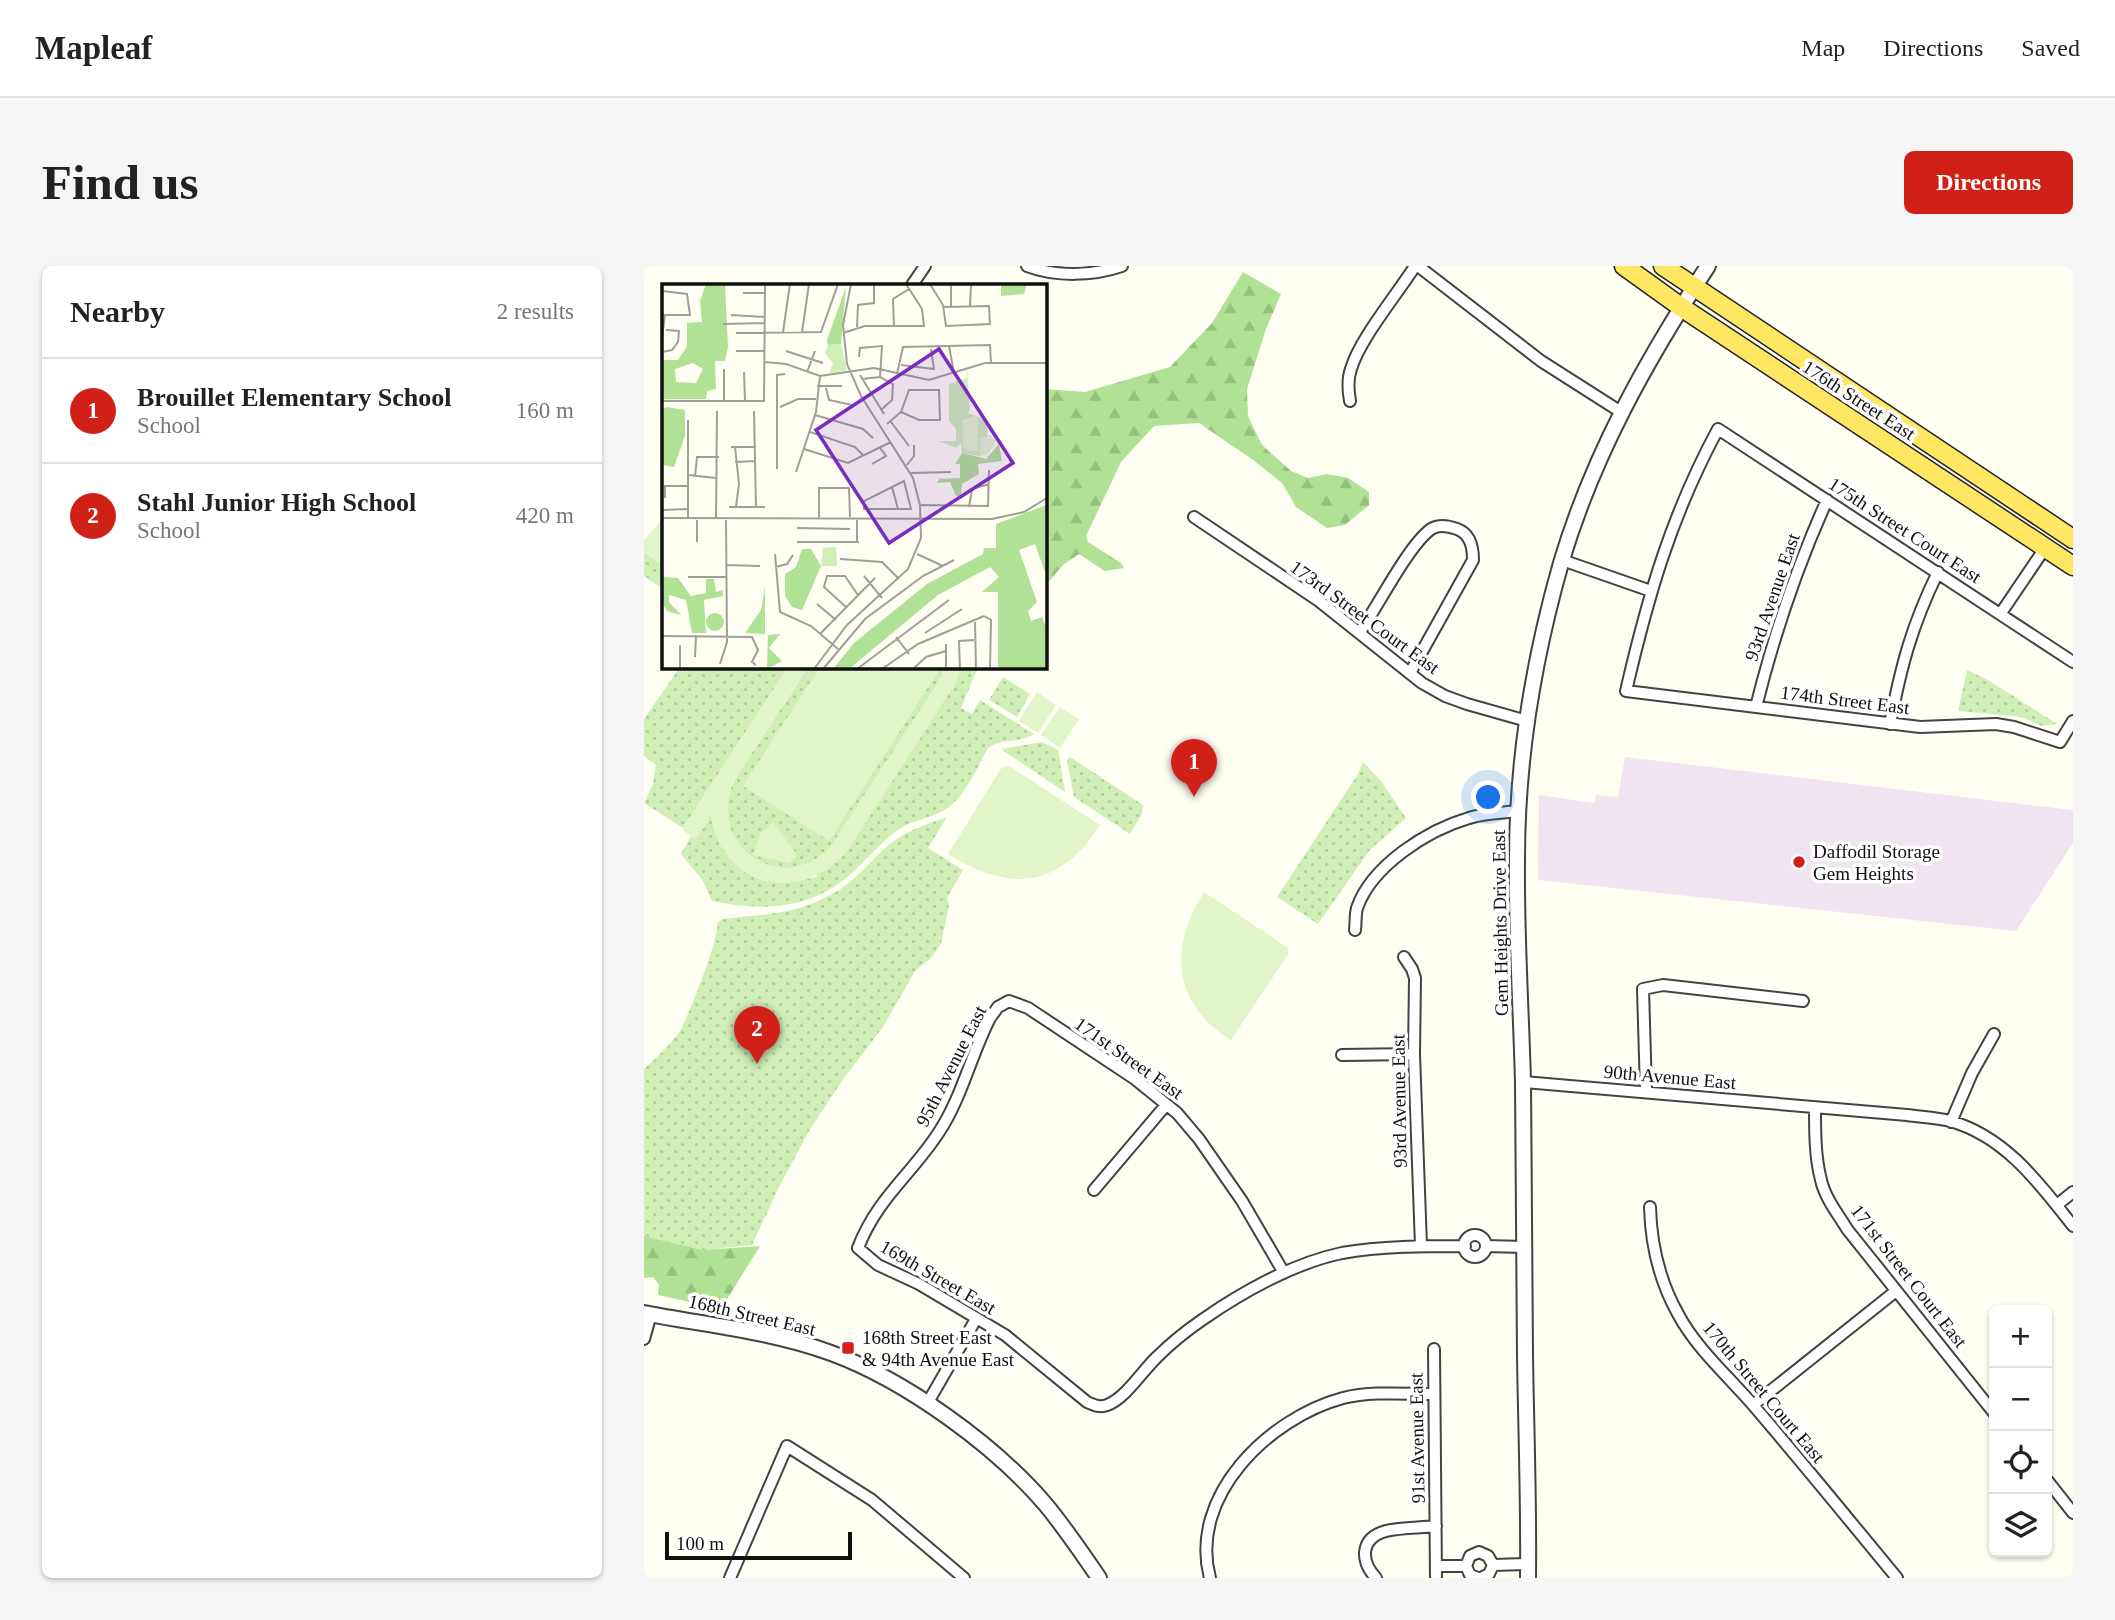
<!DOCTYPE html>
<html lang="en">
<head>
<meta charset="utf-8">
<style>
	:root { --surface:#fff; --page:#f6f6f6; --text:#222; --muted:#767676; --line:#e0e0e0; --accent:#d02018 }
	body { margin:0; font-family:"Times New Roman",serif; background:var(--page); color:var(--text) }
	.controls { position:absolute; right:21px; bottom:21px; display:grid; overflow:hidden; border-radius:10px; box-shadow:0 2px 5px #0004 }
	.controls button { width:63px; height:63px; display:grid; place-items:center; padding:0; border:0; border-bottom:2px solid var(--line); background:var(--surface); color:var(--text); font:35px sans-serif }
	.scale { position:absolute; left:21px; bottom:18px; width:187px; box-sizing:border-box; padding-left:7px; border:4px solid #101010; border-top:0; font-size:19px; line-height:24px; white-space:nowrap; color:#101010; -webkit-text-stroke:5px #fff; paint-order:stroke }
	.you { position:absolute; left:845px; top:532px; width:24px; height:24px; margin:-18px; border:5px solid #fff; border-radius:50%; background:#1a73e8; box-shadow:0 0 0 10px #1a73e833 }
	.badge { display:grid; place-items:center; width:46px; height:46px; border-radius:50%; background:var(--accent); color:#fff; font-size:23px; font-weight:700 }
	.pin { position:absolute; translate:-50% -58px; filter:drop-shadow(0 2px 4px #0008) }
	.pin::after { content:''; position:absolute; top:37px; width:24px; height:21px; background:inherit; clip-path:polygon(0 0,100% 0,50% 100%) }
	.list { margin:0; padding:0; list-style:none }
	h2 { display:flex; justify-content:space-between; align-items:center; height:91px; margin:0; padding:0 28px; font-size:30px }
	h2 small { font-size:23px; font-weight:400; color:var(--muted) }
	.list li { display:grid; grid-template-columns:46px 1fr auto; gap:21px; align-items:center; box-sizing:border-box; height:105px; padding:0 28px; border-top:2px solid var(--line) }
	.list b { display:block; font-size:26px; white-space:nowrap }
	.list p { margin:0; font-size:23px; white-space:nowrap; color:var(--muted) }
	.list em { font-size:23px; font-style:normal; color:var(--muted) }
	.icon { flex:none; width:38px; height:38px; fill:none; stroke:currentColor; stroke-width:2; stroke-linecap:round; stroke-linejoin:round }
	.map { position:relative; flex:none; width:1429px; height:1312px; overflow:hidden; border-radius:10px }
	header { display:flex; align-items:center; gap:42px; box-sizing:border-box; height:98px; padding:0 35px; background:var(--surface); border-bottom:2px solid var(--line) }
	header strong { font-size:33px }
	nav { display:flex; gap:38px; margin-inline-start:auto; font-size:24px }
	.intro { display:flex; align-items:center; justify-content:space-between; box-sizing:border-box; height:168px; padding:0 42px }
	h1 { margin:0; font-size:49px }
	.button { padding:18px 32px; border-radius:10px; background:var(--accent); color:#fff; font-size:24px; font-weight:700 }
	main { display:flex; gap:42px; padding:0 42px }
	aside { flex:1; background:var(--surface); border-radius:10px; box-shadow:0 2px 5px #0004 }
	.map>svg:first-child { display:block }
	.industrial { fill:#efe4ef }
	.grass { fill:url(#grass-dots) }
	.forest { fill:url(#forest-firs) }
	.pitch { fill:#e2f5ca }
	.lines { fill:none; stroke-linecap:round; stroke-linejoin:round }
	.minor-casing { stroke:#434343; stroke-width:14 }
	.tertiary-casing { stroke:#434343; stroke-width:18 }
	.primary-casing { stroke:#212121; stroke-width:21 }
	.minor { stroke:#fff; stroke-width:10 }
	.tertiary { stroke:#fff; stroke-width:14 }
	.primary { stroke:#ffe763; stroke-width:18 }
	.poi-dot { fill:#d02018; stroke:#fff; stroke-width:2.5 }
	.labels { text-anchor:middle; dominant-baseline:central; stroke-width:7; stroke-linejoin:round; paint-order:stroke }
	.street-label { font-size:19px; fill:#101010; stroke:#fff }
	.poi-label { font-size:19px; fill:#101010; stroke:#fff; text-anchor:start }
	.inset-road { fill:none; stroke:#9f9f98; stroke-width:2 }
	.view { fill:#7b2cbf; fill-opacity:0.15; stroke:#7b2cbf; stroke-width:3.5 }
	.inset-edge { fill:none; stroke:#101010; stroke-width:3.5 }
</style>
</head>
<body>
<header>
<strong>Mapleaf</strong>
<nav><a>Map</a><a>Directions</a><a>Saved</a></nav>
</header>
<div class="intro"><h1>Find us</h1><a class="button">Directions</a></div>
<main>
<aside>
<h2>Nearby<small>2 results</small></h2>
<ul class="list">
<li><span class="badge">1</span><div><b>Brouillet Elementary School</b><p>School</p></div><em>160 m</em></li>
<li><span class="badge">2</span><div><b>Stahl Junior High School</b><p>School</p></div><em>420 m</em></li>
</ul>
</aside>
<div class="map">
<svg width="1429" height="1312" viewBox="0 0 1429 1312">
	<defs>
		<pattern id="grass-dots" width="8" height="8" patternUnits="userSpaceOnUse" patternTransform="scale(1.75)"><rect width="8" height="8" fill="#cfefb7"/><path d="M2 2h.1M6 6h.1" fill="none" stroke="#b1cc9c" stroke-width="1.8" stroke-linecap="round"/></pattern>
		<pattern id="forest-firs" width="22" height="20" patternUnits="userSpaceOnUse" patternTransform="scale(1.75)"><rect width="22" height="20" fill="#b0e195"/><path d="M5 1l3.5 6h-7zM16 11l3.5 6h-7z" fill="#96c07f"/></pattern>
	</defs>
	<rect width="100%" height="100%" fill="#fffef3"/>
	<path class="industrial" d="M981,491L1429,544V577L1372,665L894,614L895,529L950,537L952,529L974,531Z"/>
	<path class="grass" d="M0,286L19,299V323L0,310Z
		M36,401H144L39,562L0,537L9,518L12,499L0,490V453Z
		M164,401H301L292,420L186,582C170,598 148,606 127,600C96,592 77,559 85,529C89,512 102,497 111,482C129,455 147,428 164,401Z
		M317,401H334L317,442L328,448L336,434L390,468C376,478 359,471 344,482C331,505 321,533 297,546C282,553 266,555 252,565C234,579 219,598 201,613C162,644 115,645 68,635L59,615L37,588L47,570L52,572L67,550L72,569L119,614L142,617L172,611L310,420Z
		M1323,404L1344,414L1413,458L1398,460L1377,451L1314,445Z
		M359,411L386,428L373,451L345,434Z
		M398,476L414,484L421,526L357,483Z
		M426,491L499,539L498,548L486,568L430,531L423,495Z
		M719,496L737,515L762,552L725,585L674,658L633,631L714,508Z
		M303,551L284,582L319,604L303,632L305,640L297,678L287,692L271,705L239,761L200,812L165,865L135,921L108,979L59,984L0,970V803C12,792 24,781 34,768C43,755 77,668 73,657L79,653C121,648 151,649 188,628C208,618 221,601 237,586C256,567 278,560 303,551Z"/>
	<path class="forest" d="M599,6L637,28L622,63L603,123L604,150L618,179L647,205L664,212L683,208L704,212L725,226V239L701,259L683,262L652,241L638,217L609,194L555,157L510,160L477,196L442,270L444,276L477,297L480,302L461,305L435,288L419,299L401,320V123L441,126L526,101L568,57Z
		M0,970L59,984L116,980L77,1043L14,1029L15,1019L9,1011L0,1012Z"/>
	<path class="pitch" d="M19,252V299L0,286V275Z
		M144,401H164L90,514C60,577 136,633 186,582L292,420L301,401H317L310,420L204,584C170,625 109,632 78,582C72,572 70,562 67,551L52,573L38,564Z
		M176,401H292L296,403L185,575L99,520Z
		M393,426L412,439L394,467L375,455Z
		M416,441L435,453L416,482L397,469Z
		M365,500L456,559C414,624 366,626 304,588L358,501Z
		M129,556L152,587V591L145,597L109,589L116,568Z
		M560,626L644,682L645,687L587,774C528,738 525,681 560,626Z"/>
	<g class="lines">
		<defs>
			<path id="minor" d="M383,0C412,11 449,10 478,0
				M774,0L897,95L977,146
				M268,19L281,0
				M706,135C704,124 703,114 707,103C715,74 754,27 771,0
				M550,251L675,335L778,417L801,430L823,438L883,455
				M918,294L1007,325
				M1357,347L1401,282
				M716,366C734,340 764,280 787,263C795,258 805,260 813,263C827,268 829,282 829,294L766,407
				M1429,396L1074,163C1027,250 1004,330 982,425L1276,461L1352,458L1370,461L1416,476L1429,455
				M1112,441C1130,368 1152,303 1183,234
				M1246,458C1257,400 1268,359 1294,306
				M711,664C712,657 711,649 713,642C728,599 784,564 825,552C840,547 859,547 874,545
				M760,691L768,703L771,712L770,788L777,980
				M698,789L770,788
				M879,816L1263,849C1277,851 1293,852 1306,855C1361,870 1396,918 1429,960
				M1002,825L999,723L1019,719L1159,735
				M1171,842C1171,866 1171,891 1177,914C1181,932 1194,948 1203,963L1350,1147
				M1307,856L1328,807L1350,768
				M450,924L522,839
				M1413,939L1429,926
				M1006,941C1007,980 1015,1014 1034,1048C1052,1082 1084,1110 1109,1139C1158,1196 1205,1254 1253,1312
				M820 980a11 11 0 1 1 22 0a11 11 0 1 1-22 0Z
				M842,980L880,981
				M640,1007L598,935L555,873L533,847L491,813L384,742L365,735L354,741L346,752C327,789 318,831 295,866C268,908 233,932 214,982L234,999L275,1018L361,1069L443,1136C450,1139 456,1142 463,1139C481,1133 499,1104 513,1091C527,1077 542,1065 558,1054C598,1026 650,997 698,987C737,980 781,980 821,980
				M0,1073L7,1048
				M790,1083L792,1312
				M283,1138L332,1053
				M1109,1139L1252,1025
				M1403,1214L1429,1247
				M849,1299L884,1298
				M794,1300H822
				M86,1312L143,1180L228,1234L320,1312
				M566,1312C544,1230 625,1152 699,1132C728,1125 760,1128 789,1128
				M732,1312C716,1295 716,1272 742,1265C758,1261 776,1262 792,1260
				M834,1312L826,1309L822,1300L826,1290L835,1286L844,1290L849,1299L845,1308L837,1312"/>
			<path id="tertiary" d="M0,1047C62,1059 127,1065 187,1087C261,1114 351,1179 402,1239C421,1262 438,1287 455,1312
				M884,1312C885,1237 882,1162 881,1088C880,997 880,907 879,816C877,741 872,667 873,592C873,493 890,392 917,297C949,189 1003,93 1064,0"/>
			<path id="primary" d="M980,0L1037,41L1429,300
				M1019,0L1429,273"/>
		</defs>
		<use href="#minor" class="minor-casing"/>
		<use href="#tertiary" class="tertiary-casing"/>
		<use href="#primary" class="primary-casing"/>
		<use href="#minor" class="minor"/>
		<use href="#tertiary" class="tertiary"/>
		<use href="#primary" class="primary"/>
	</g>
	<g class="poi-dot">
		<circle cx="1155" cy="596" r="7"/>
		<rect x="197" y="1075" width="14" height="14" rx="3.5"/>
	</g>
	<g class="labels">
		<g class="street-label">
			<text transform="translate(1215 134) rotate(33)">176th Street East</text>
			<text transform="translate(1261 264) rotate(33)">175th Street Court East</text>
			<text transform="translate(1128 331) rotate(-71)">93rd Avenue East</text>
			<text transform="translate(721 351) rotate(36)">173rd Street Court East</text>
			<text transform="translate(1201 434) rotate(7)">174th Street East</text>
			<text transform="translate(856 657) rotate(-91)">Gem Heights Drive East</text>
			<text transform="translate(485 792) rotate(35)">171st Street East</text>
			<text transform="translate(307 800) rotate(-63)">95th Avenue East</text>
			<text transform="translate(1026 811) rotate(5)">90th Avenue East</text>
			<text transform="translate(755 835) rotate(-91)">93rd Avenue East</text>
			<text transform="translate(1265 1010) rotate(52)">171st Street Court East</text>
			<text transform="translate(294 1011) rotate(30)">169th Street East</text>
			<text transform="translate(108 1049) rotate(13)">168th Street East</text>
			<text transform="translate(1120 1126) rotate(50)">170th Street Court East</text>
			<text transform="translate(773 1172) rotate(-91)">91st Avenue East</text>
		</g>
		<g class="poi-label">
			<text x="1169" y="585">Daffodil Storage<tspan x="1169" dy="22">Gem Heights</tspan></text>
			<text x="218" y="1071">168th Street East<tspan x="218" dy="22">&amp; 94th Avenue East</tspan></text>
		</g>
	</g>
	<g transform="translate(18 18)">
		<rect width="385" height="385" fill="#fffef3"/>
		<path d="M179,60L185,86L167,90L171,79L163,69L166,61ZM305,86L308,126L306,129L315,132L301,137V162L316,167V133L326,137L325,152H336L318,154V172L300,169L299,159L294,164L277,157H294V145L287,137V100L305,94L304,87L292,91ZM174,263L175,282H159L161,264Z" fill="#cfefb7"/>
		<path d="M44,0H63L66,63L63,77H53L54,105L45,107L44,115H0V76H16L25,62V39L40,38L38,17ZM31,79L41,85L34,99L14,98L13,85ZM339,0H365L362,10L339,12ZM184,3L179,60L166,61L165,56ZM4,123L23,126V152L12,183L0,181V127ZM337,160L340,177L316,180L317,190L300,200L299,212H294L288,198L275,199L277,195L298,194V180H293L300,169L324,175ZM384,221L385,294L373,260L357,266L375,318L366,327L369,337L380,333L385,345V385H336V308H320L337,293L328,283L276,311L187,385H171L192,359L265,300L321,270L322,264H334V240ZM140,265H149L159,282L140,326L130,323L123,312V290L134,283ZM0,293L16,294L29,312L44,309V295H52L54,308L61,306V312L42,316L44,349H30L24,316L7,311V318L19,331L5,327L0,318ZM103,303V350L83,349L99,326ZM44 338a9 9 0 1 1 18 0a9 9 0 1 1-18 0ZM118,350L107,364L120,377L105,385L106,351Z" fill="#b0e195" fill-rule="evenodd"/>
		<path d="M316,132V167H306L301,161V138ZM318,154H336L326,170L318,172Z" fill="#e2f5ca"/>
		<path class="inset-road" d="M268,0L281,21L284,42L328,40L327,22L282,23M0,7L25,10L28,31H0M81,9H103M289,22V0M308,22L309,0M69,31L103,33M61,40L103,39M232,42L231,15L247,5M195,43L196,21L212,19V0M121,48L128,0M140,48L147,0M74,49L159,48L176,0M181,49L203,42H262L260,25L244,0M0,55L3,31M287,62L292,89M74,67H103M124,67L161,79M0,68L10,66L16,58L17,47L4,46M197,73L198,64L220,62L218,93M103,78L124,80L158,92L212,84L267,96L323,79H385M239,81L272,85L269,65M82,88L83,117M145,88L153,67M235,90L241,63L328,61L329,79M198,91L222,130M200,95L218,93L231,100L230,116L219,126M155,102H180M164,104L167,116L190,121M0,117H102L103,0M62,117V85M118,123L136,115H154M92,127L94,223M153,131L201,145L211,154M229,138L247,162M225,140L239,128L247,106H277L278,136H257L239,128M148,148L193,163L202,172M69,163H94M73,163L77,200L74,223M142,165L186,179L229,158M73,178L94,177M210,180L224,172L218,164M245,181L252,172V161M115,185V91L123,90M134,188L154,128L158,92M249,189L289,188M26,191L54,194M33,193L35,173H57M242,197L249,225H202V217ZM230,203L236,225M3,214V202H25M259,221L326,222L327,186M67,223H103M307,223L310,205L327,200M0,226L25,225M157,233V204H187L188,233M0,234L330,235L362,228L385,214M26,234V136M54,234L55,127M35,236V258M135,244L188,245M195,257V235M135,258H197M113,270L118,328L149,342L176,365M255,270L281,282M178,275L220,278L237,295M64,281L98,282M113,283L125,280L131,271M202,292L220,314M26,293H64M155,320L174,336M185,324L162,303L165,292H183L196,311M322,332L329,336L328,385M313,338L314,385M263,349L300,325M158,350L213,294M0,352L90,353L96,366L90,378L94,381M234,353L247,370M18,361V385M33,373L34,352M58,380L65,358L64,236M152,385L185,341L246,285L259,254L258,221L251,194L199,112L185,80L181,41L189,0M161,385L203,335L261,292L292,276M195,385L287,316M220,385L256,360L322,332M251,385L264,373L284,367M284,385V360M298,385L297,357L312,356"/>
		<path class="view" d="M277,65L351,179L227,259L154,146Z"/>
		<rect width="385" height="385" class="inset-edge"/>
	</g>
</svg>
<div class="controls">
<button>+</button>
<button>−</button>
<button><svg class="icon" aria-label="locate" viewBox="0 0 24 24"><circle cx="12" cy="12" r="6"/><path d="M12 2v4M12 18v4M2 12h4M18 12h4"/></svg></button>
<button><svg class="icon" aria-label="layers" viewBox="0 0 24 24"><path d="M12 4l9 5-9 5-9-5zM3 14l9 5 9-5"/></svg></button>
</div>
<div class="scale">100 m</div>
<div class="you"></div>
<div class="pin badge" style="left:550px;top:531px">1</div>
<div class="pin badge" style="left:113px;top:798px">2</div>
</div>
</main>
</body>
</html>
